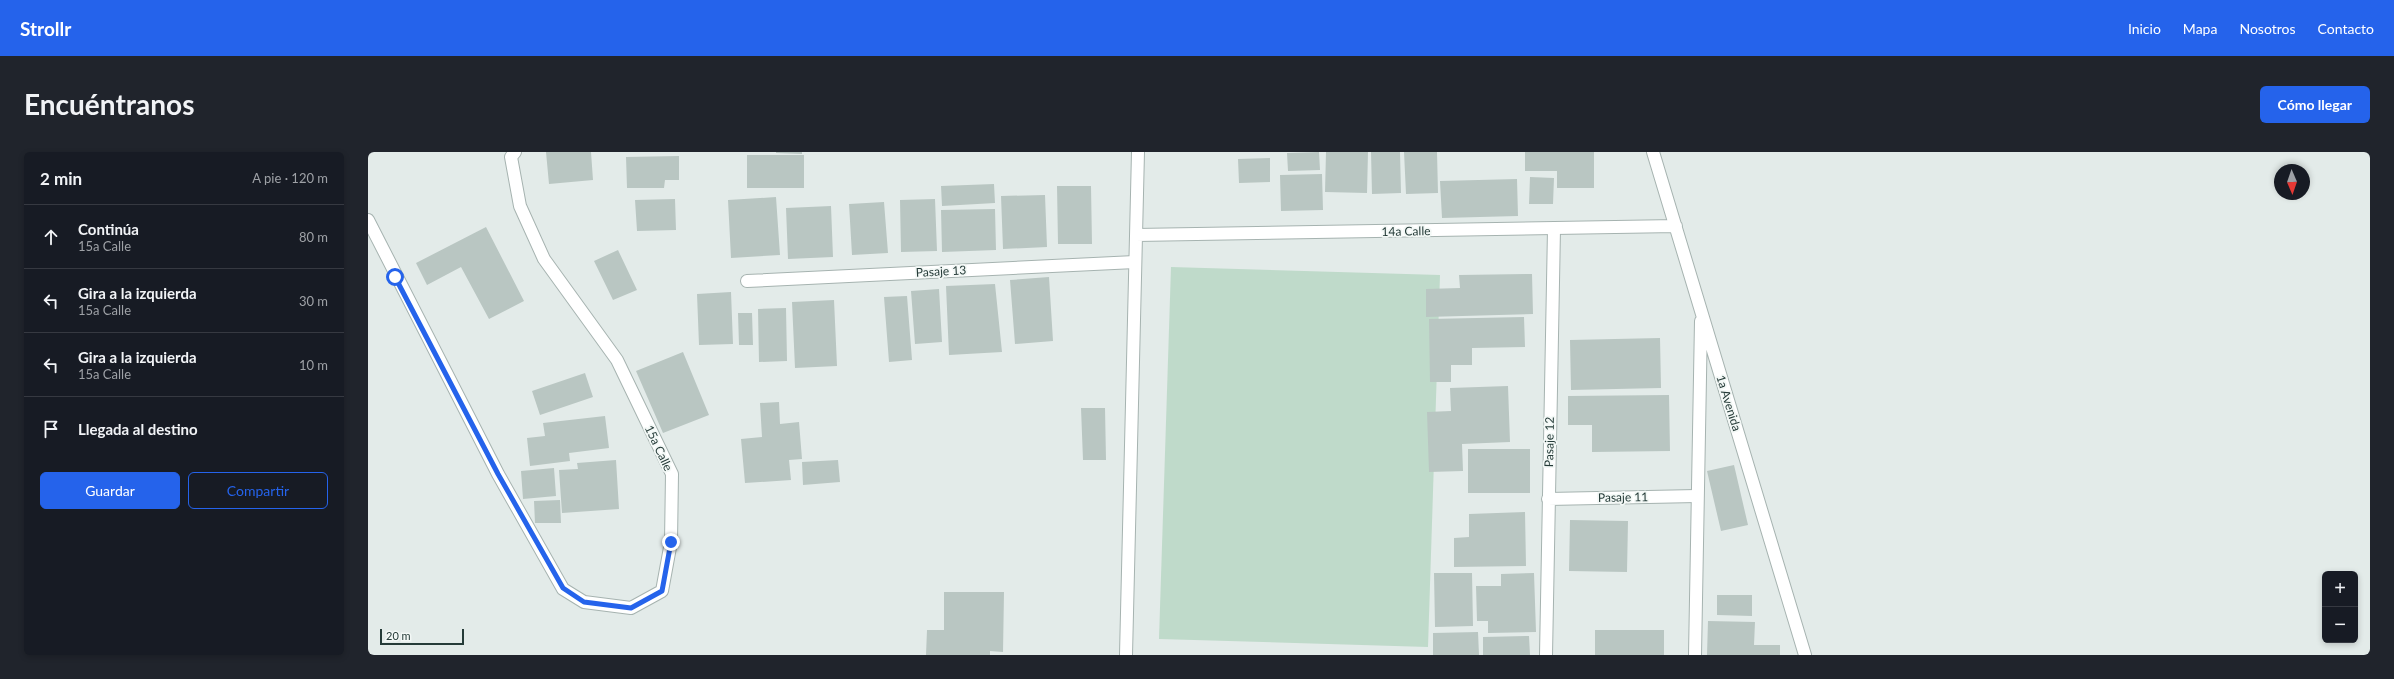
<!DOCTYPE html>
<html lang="es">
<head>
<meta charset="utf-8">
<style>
	:root { --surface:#171b24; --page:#20242c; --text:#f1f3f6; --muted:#9ea1a6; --line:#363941; --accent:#2563eb }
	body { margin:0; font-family:Lato,sans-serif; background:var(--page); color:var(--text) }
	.controls { position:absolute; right:12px; bottom:12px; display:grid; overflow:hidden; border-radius:6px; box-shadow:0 2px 6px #0003 }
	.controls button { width:36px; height:36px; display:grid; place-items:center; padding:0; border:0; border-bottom:1px solid var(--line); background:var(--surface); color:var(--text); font:20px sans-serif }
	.compass { position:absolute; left:1906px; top:12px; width:36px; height:36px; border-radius:50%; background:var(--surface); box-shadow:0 2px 6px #0003; rotate:178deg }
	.scale { position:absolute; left:12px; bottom:10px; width:84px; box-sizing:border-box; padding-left:4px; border:2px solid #253b38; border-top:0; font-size:11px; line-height:14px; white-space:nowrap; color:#253b38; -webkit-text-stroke:3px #f3f8f6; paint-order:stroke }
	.stop { position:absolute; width:12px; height:12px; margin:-9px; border:3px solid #2563eb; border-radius:50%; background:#fff }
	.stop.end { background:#2563eb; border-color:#fff; box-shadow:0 1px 4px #0008 }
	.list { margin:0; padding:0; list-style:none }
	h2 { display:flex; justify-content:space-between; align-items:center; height:52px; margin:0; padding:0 16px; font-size:17px }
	h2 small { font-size:13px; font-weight:400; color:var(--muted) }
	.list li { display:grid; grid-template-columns:26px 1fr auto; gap:12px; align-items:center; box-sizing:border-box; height:64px; padding:0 16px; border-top:1px solid var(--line) }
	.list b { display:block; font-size:15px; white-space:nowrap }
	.list p { margin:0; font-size:13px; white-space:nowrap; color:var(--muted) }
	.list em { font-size:13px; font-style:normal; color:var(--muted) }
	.actions { display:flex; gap:8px; padding:12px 16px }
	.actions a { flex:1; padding:9px 0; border:1px solid var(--accent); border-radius:6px; text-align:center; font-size:14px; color:var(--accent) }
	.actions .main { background:var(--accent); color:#fff }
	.icon { flex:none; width:22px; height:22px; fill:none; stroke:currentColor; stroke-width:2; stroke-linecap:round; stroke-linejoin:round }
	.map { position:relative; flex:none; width:2002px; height:503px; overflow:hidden; border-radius:6px }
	header { display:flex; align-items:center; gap:24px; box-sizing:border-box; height:56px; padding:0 20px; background:var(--accent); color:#fff }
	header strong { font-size:19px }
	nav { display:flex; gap:22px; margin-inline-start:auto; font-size:14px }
	.intro { display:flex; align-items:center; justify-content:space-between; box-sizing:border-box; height:96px; padding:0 24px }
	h1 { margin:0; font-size:28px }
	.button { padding:10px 18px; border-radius:6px; background:var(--accent); color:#fff; font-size:14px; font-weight:700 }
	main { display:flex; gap:24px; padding:0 24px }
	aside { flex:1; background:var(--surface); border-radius:6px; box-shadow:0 2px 6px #0003 }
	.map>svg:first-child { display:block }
	.green { fill:#bfdaca }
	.building { fill:#b9c6c2 }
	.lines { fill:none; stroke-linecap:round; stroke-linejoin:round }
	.lane-casing { stroke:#a6b3b0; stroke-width:14 }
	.street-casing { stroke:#a6b3b0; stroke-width:14 }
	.lane { stroke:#fff; stroke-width:12 }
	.street { stroke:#fff; stroke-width:12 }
	.route { stroke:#2563eb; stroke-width:5 }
	.labels { text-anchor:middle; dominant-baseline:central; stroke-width:3.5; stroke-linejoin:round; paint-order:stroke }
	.street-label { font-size:12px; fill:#253b38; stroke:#f3f8f6 }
</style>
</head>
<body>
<header>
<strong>Strollr</strong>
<nav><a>Inicio</a><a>Mapa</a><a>Nosotros</a><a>Contacto</a></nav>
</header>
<div class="intro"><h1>Encuéntranos</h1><a class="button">Cómo llegar</a></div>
<main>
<aside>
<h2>2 min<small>A pie · 120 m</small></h2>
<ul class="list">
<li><svg class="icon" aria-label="ahead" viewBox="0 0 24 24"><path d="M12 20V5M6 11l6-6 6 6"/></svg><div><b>Continúa</b><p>15a Calle</p></div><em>80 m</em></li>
<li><svg class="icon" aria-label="left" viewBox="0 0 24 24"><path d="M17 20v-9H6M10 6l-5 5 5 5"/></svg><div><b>Gira a la izquierda</b><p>15a Calle</p></div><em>30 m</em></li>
<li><svg class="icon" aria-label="left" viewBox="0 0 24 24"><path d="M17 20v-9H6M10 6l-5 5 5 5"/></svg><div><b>Gira a la izquierda</b><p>15a Calle</p></div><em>10 m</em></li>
<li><svg class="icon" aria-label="arrive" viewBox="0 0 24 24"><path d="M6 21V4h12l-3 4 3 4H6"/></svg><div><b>Llegada al destino</b></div></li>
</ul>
<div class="actions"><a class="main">Guardar</a><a>Compartir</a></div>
</aside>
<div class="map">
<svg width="2002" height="503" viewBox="0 0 2002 503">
	<rect width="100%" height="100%" fill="#e3ebe9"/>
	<path class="green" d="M803,115L1072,123L1060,495L791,487Z"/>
	<path class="building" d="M178,0H223L225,28L181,32Z
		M408,0H434V2L408,1Z
		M951,0L952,18L920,19L919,1Z
		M958,0H1000L999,41L957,40Z
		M1003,0H1032L1033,41L1004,42Z
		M1036,0H1069L1070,41L1038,42Z
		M1157,0H1226V36H1189V19H1157Z
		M379,3H436V36H379Z
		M311,4V28H297L296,36H259L258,5Z
		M902,6V30L871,31L870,7Z
		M954,22L955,58L913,59L912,23Z
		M1162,25L1186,26L1185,52H1161Z
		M1149,27L1150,64L1074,66L1072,29Z
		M626,32L627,51L574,54L573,34Z
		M689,34H723L724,92H690Z
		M677,43L679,95L635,97L633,44Z
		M408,45L412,103L363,106L360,48Z
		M307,47L308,78L269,79L267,48Z
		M567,47L569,99L533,100L532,48Z
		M516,50L520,101L484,103L481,52Z
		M463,54L465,105L420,107L418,56Z
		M627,57L628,98L574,100L573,58Z
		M118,75L156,149L121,167L93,115L59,133L48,111Z
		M250,98L269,138L245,148L226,109Z
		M1164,122L1165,162L1058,165V137L1092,136L1091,123Z
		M681,125L685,189L647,192L642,128Z
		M627,132L634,200L581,203L578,134Z
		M571,137L574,190L547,192L543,139Z
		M363,140L365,192L331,193L329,142Z
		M539,144L544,208L521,210L516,145Z
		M466,148L469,214L427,216L424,150Z
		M418,156L419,209L391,210L390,157Z
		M370,161H384L385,193H371Z
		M1156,165L1157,195L1104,196V213H1083V230H1062L1061,167Z
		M1292,186L1293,236L1203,238L1202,188Z
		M315,200L341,263L295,281L268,219Z
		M217,221L225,245L172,263L164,239Z
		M1140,234L1142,290L1094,292L1095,319L1061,320L1059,260L1083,259L1082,236Z
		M1301,243L1302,299L1224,300V273H1200V244Z
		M411,250L412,272L431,270L434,307L421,308L423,328L377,331L373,287L394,285L392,251Z
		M713,256H737L738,308H715Z
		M237,264L241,296L201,301L202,309L162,314L159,286L177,284L175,271Z
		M1100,297H1162V341H1100Z
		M248,308L251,357L194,361L191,318L210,317L209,311Z
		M470,308L472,330L435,333L434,310Z
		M1366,313L1380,373L1353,379L1339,319Z
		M186,316L188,344L155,347L153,319Z
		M192,348L193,371H167L166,349Z
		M1157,360L1158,414L1086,415V386L1101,385V362Z
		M1202,368L1260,369L1259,420L1201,419Z
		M1066,421H1104L1105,474L1067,475Z
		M1166,421L1168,480L1120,481V469H1109L1108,434H1133V422Z
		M576,440H636L635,500L622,499V503H558L559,478H576Z
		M1349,443H1384V464L1349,463Z
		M1340,469L1387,470L1386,493H1412V503H1339Z
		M1227,478H1296V503H1227Z
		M1110,480L1111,503H1065V481Z
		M1161,484L1162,503H1115V485Z"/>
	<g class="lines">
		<defs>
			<path id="lane" d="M379,129L767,110
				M1180,347L1329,344
				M1178,503L1186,77"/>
			<path id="street" d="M1285,0L1437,503
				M0,68L130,322L195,437L216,450L263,456L294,439L303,390L304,322L249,208L176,107L152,54L143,5L147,0
				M768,83L1308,74
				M758,503L770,0
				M1327,503L1333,169"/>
		</defs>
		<use href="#lane" class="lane-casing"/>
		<use href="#street" class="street-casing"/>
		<use href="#lane" class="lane"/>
		<use href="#street" class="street"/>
	</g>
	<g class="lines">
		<path class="route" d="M27,125L130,322L195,436L216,450L263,456L294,439L303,390"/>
	</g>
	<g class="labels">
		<g class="street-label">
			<text transform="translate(1038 79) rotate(-1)">14a Calle</text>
			<text transform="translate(573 119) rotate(-3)">Pasaje 13</text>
			<text transform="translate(1361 251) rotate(73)">1a Avenida</text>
			<text transform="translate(1181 290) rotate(-89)">Pasaje 12</text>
			<text transform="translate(291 296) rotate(65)">15a Calle</text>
			<text transform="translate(1255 345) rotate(-1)">Pasaje 11</text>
		</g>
	</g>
</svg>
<div class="controls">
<button>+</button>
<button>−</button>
</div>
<svg class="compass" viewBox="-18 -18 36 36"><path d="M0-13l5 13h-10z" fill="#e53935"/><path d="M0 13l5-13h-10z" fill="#9ea1a6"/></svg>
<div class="scale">20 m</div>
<div class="stop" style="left:27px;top:125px"></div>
<div class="stop end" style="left:303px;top:390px"></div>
</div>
</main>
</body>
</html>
